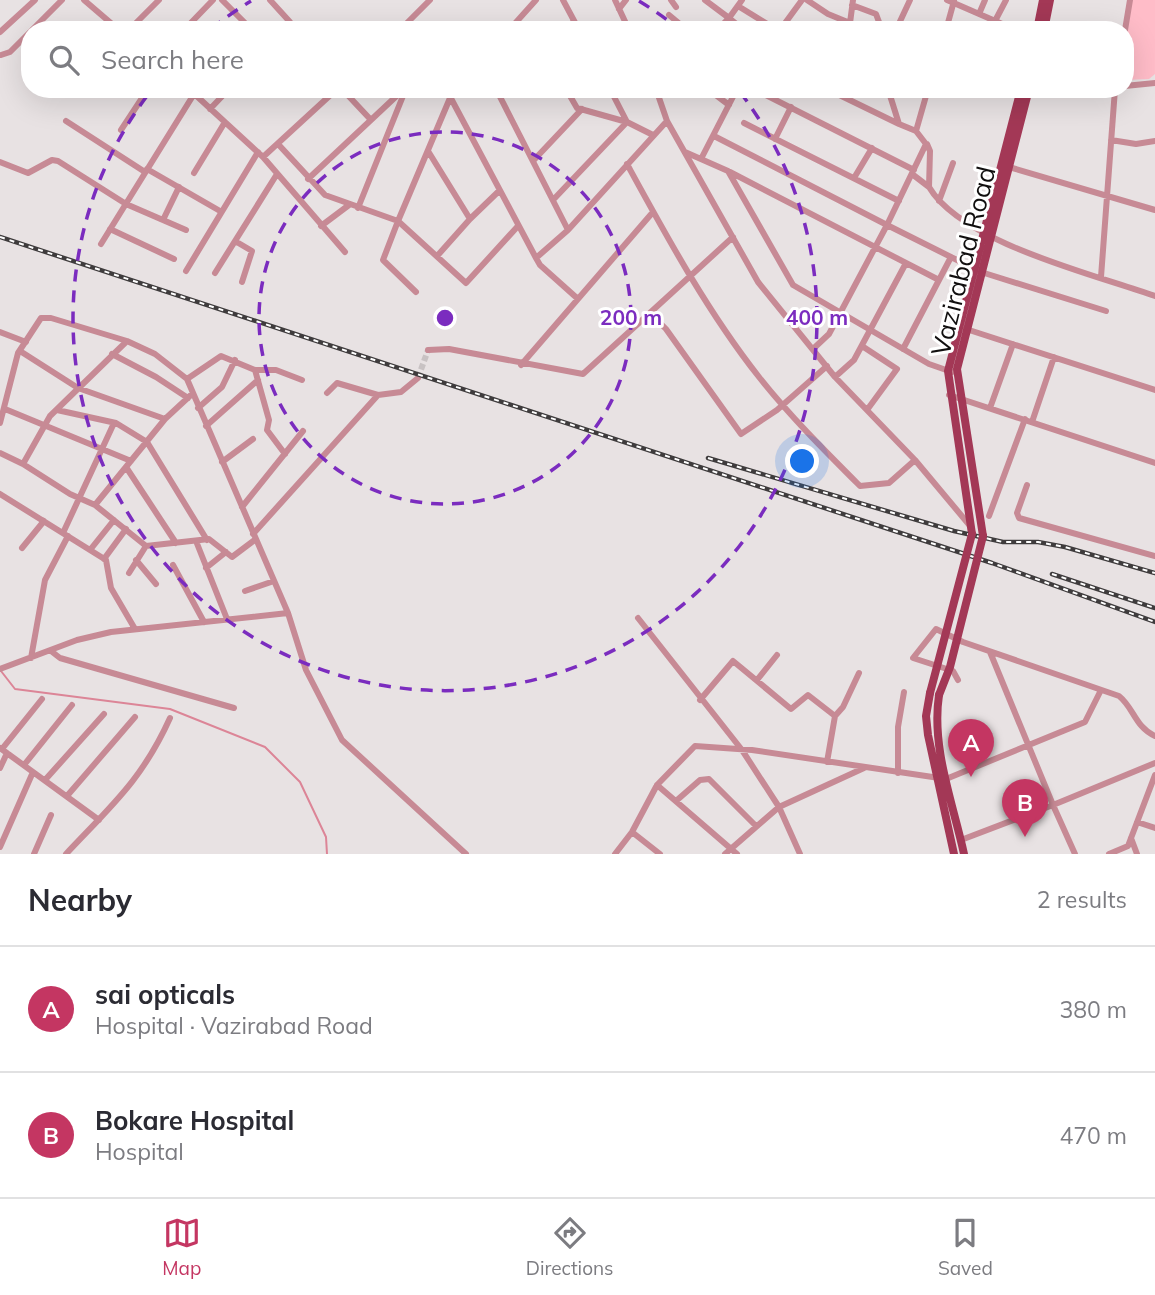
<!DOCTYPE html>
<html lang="en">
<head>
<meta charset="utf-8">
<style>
	:root { --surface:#fff; --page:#f2f2f3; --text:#2b2b33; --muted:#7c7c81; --line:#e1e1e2; --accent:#c43662 }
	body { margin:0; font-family:Mulish,sans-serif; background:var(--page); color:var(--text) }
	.you { position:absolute; left:803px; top:462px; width:24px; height:24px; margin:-18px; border:5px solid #fff; border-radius:50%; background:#1a73e8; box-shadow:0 0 0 10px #1a73e833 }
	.badge { display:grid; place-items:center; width:46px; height:46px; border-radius:50%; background:var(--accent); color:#fff; font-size:23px; font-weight:700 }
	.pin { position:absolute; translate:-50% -58px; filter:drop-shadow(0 2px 4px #0008) }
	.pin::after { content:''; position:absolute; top:37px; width:24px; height:21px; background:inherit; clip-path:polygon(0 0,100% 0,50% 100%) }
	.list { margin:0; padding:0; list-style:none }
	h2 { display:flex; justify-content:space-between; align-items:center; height:91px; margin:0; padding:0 28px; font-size:30px }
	h2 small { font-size:23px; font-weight:400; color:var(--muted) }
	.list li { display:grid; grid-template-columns:46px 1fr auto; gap:21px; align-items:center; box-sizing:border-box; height:126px; padding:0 28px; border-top:2px solid var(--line) }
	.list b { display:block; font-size:26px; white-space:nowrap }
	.list p { margin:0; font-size:23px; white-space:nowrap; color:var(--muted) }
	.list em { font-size:23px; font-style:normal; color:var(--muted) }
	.icon { flex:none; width:38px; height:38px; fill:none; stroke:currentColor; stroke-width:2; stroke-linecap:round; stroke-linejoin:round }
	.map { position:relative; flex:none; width:1155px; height:854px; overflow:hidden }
	.search { position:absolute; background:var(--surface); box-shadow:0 7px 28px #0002; left:21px; right:21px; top:21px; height:77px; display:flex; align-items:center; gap:18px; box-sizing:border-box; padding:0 24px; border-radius:28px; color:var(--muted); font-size:26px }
	.sheet { height:343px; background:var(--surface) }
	nav { display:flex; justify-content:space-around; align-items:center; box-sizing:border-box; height:98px; border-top:2px solid var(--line); background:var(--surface); font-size:19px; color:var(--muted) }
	nav a { display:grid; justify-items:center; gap:4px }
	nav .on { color:var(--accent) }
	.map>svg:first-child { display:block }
	.green { fill:#ffbcc8 }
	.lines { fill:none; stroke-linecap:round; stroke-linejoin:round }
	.stream { stroke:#dc8597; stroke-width:2 }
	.minor-tunnel { stroke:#c8c2c3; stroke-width:6; stroke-dasharray:6 3; stroke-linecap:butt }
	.minor { stroke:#c78a95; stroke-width:6 }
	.major { stroke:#a33856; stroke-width:8 }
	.rail-casing { stroke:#3f3c3d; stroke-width:4.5 }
	.rail { stroke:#fff; stroke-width:2; stroke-dasharray:5; stroke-linecap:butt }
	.major-bridge { stroke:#a33856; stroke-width:8 }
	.ring { fill:none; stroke:#7b2cbf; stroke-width:3.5; stroke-dasharray:12 9 }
	.labels { text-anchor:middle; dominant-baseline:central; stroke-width:6; stroke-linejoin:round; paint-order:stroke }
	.street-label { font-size:26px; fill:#110f0f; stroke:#fff }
	.centre { fill:#7b2cbf; stroke:#fff; stroke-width:3.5 }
	.ring-label { font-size:21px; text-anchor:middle; font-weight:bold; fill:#7b2cbf; stroke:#fff; stroke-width:6; stroke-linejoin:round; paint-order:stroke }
</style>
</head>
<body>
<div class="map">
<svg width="1155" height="854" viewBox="0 0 1155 854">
	<rect width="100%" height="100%" fill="#e8e2e3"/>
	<path class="green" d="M1132,0H1155V74L1149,79L1125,80V43Z"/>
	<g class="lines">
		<path class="stream" d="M1,671L15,689L170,709L265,747L300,782L326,837L327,854"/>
		<path class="minor-tunnel" d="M418,378L428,350"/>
		<path class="minor" d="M84,0L119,30
			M222,0L252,30
			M270,0L290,22L286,30
			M563,0L579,30
			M615,0L629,30
			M671,0L676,7
			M705,0L729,18L742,0
			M807,0L828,14L850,23
			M853,0L850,23L857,30
			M947,0L1016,30
			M852,5L876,14L882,30
			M738,6L777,30
			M619,9L626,0
			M979,14L985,0
			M669,15L687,30
			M995,21L1006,0
			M32,30L62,0
			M129,30L159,0
			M184,30L213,0
			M400,30L430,0
			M509,30L536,0
			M565,30L574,21
			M717,30L729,18L744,30
			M780,30L802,0
			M896,30L910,0
			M946,30L954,1
			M1125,30L1130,0
			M0,32L35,0
			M1,55L10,52L30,32
			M1125,86L1155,83
			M189,89L263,157L337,89
			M342,89L371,120
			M446,89L536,258L568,230L667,121
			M496,89L568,230
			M610,89L627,122L653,135
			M656,89L667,121L758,282L835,377L915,460L971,527
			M708,89L729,105
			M827,89L899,124
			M888,89L899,124L916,131L926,144L887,225L981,272L1106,311
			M756,90L914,170
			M450,98L398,221L466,283L518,226
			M210,109L229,89
			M66,121L145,172
			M744,123L899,201
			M121,130L148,89
			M916,131L928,89
			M714,136L887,225L829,334L813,349
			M775,139L791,107
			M1111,140L1136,144L1155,141
			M278,144L325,195L398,221L383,260L416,292
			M927,144L930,151L929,187C962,243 1093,274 1155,296
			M428,151L470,219L499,191
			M685,152L728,171L793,285L929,364L952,372
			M263,157L345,252
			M701,159L737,89
			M533,161L582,109
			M0,162L28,173L52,160L58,161L126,204L186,230
			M627,164C667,237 707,311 759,377C789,415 825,451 860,486L889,483L915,460
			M1009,167L1155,210
			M147,169L220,211
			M730,172L939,280L951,257
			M194,173L225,122
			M912,174L929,187
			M854,178L872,148
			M308,179L404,89
			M553,200L627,122L577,108L566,89
			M939,201L953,163
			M358,208L405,91
			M163,220L179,187
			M321,226L349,205
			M110,229L174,259
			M235,241L252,251L242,282
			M101,244L194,94
			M438,255L470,219
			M536,258L540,265L578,299
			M186,271L258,152
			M215,273L277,174
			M1101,277L1115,89
			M650,313L666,329L741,434L777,410L827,366
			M966,329L1155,390
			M0,332L26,342
			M862,346L897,369L867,410
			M903,349L939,280
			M428,350L449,349L583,374L733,237
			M20,351L78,388L165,419
			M112,354L156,377L188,398
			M521,365L653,212
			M255,370L269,420L267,430L285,454
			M835,377L854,360L906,263
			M327,393L337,383L378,395
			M192,394L165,419L95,505L146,546L209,539L232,557L256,539
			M949,395L1155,463
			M198,408L222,387L235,360
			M990,408L1013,344
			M5,409L131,461
			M57,410L116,423L147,442L207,540
			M1032,422L1054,357
			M0,423L18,353L41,318H51L127,341
			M206,426L258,380
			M0,453L23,464
			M222,462L253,439
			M126,467L176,543
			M1027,485L1017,513L1019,518L1155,556
			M0,494L106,560L111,588L135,629
			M95,505L70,494L23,464L50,416L127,341L155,354L187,379
			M242,507L303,431
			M989,516L1025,419
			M63,533L114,423
			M253,534L378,395L401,392L418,378
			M196,541L227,619
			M22,548L44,521
			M90,550L114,520
			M104,559L126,529
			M136,560L156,584
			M173,565L204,622
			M206,568L226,552
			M129,573L146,546
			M245,591L274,581
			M288,613L187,379L221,356L255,370H276L302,380
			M638,618L742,750L779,807L800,854
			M51,651L60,658L234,708
			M990,652L1053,805L1155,763
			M31,658L45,580L68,536
			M0,669L77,640L111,632L288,613L306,670L342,740L466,854
			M757,680L777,655
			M958,680L953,671L913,658L936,629L963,642L1119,696C1134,708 1135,727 1155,736
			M700,700L733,661L791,709L808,695L835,716
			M0,748L99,820
			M2,749L42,699
			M827,762L835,716L843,707L859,673
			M24,765L72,705
			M0,768L7,753
			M898,773V727L904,692
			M45,780L104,714
			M657,785L737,854
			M67,796L135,717
			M676,801L700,780L709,779L756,826
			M1137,822L1155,828
			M632,832L660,854
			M1131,838L1137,854
			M961,840L1053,805L1075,854
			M0,847L33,772
			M34,854L51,815
			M66,854C111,806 142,780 170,718
			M615,854L632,832L657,785L695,746L752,750L946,779L1085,722L1101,690
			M725,854L779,807L864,768
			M1109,854L1128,846L1155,775"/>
		<path class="major" d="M1037,30L1043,0
			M1044,30L1050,0
			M972,534L948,371L1021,89
			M983,536L957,369L1029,89
			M930,693L926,716L928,735L954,854
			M939,695C931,748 953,803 964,854"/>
		<defs>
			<path id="rail" d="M0,237L992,563L1155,622
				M708,458L954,531L1003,542H1038L1065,547L1155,573
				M1052,574L1155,608"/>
		</defs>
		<use href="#rail" class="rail-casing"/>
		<use href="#rail" class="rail"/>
		<path class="major-bridge" d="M930,693L972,534
			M939,695L950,667L983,536"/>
	</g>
	<g class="ring">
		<circle cx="445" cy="318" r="186"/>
		<path d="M211 29A372 372 0 0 1 251 1M639 1A372 372 0 0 1 679 29M740 92A372 372 0 1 1 150 92"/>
	</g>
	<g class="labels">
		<g class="street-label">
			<text transform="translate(963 261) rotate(-76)">Vazirabad Road</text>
		</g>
	</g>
	<circle cx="445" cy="318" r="10" class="centre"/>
	<g class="ring-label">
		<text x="631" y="325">200 m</text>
		<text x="817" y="325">400 m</text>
	</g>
</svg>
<div class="you"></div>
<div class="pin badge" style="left:971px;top:777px">A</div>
<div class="pin badge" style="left:1025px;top:837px">B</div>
<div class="search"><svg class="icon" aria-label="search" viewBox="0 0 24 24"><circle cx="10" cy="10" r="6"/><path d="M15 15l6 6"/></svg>Search here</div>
</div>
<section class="sheet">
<h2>Nearby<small>2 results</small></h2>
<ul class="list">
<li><span class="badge">A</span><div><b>sai opticals</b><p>Hospital · Vazirabad Road</p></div><em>380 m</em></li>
<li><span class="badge">B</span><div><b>Bokare Hospital</b><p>Hospital</p></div><em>470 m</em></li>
</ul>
</section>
<nav>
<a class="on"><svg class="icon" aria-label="map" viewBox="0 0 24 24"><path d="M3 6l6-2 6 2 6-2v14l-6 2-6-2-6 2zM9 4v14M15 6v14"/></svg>Map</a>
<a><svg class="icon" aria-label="directions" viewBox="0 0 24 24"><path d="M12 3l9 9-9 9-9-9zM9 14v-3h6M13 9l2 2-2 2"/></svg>Directions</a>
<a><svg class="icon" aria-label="saved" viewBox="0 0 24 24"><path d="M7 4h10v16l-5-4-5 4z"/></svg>Saved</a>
</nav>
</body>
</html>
